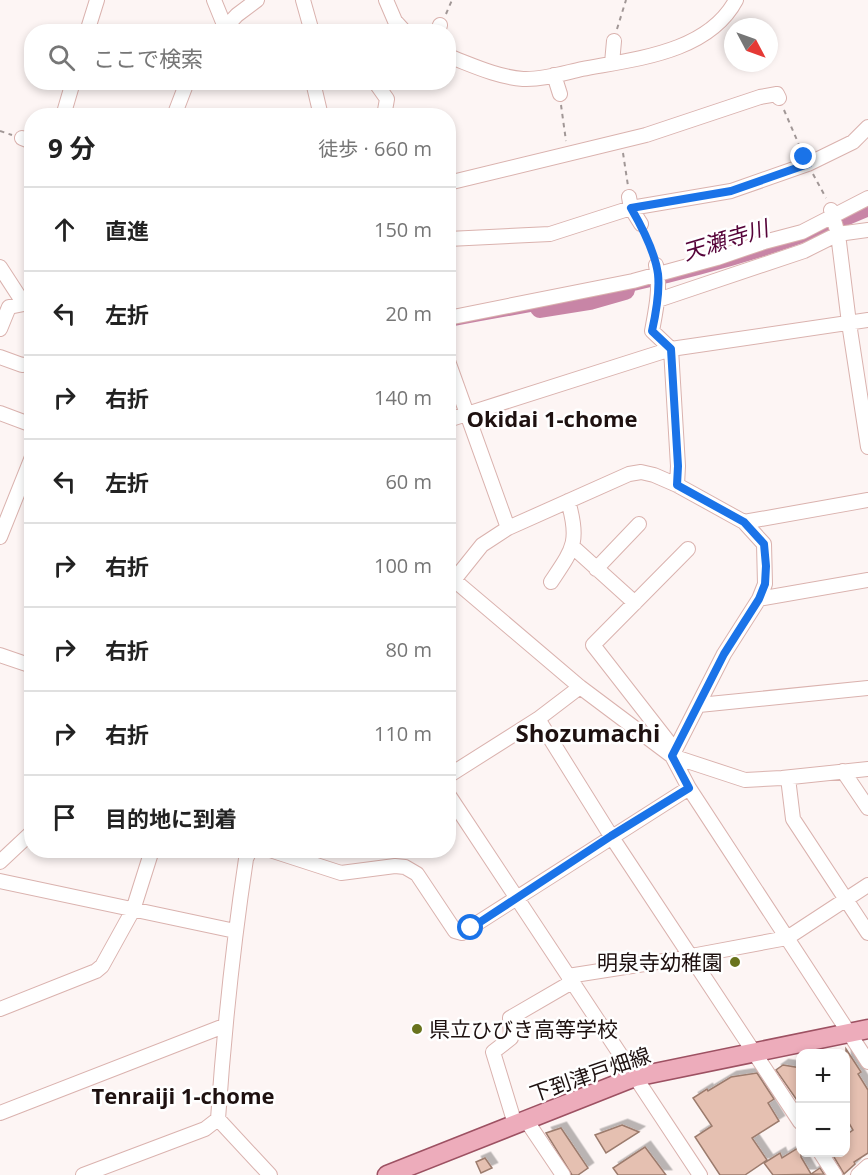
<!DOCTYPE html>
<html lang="ja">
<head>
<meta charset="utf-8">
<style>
	:root { --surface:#fff; --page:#f6f6f6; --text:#222; --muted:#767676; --line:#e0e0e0 }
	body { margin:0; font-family:"Open Sans","Noto Sans JP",sans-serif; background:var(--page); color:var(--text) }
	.controls { position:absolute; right:18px; bottom:18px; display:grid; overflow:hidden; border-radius:12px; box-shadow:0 3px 9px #0003 }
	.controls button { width:54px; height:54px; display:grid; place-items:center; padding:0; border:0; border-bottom:2px solid var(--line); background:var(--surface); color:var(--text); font:30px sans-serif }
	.compass { position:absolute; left:724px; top:18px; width:54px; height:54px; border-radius:50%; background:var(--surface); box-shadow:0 3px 9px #0003; rotate:131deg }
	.stop { position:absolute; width:18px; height:18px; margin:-14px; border:4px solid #1a73e8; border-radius:50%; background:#fff }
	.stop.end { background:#1a73e8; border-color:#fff; box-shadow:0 2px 6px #0008 }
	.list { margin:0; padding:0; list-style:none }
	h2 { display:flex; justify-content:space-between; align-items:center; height:78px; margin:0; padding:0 24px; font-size:26px }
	h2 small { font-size:20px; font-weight:400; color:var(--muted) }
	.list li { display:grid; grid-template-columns:39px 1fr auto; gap:18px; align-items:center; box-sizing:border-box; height:84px; padding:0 24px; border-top:2px solid var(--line) }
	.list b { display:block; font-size:22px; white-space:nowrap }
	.list em { font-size:20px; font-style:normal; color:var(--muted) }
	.icon { flex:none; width:33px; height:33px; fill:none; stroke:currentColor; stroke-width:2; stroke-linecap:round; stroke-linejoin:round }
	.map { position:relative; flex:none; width:868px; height:1175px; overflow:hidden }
	.search { position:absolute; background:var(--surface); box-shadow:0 3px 9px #0003; left:24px; top:24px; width:432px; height:66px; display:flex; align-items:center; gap:15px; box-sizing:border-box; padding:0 21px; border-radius:24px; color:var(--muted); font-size:22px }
	.panel { position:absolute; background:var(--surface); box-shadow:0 3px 9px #0003; left:24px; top:108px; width:432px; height:750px; border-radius:24px }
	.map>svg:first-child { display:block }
	.water { fill:#c885a6 }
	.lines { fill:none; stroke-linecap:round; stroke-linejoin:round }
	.river { stroke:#c885a6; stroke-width:20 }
	.building { fill:#e5c0b1; stroke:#9c7b6d; stroke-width:1.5; filter:url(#shadow) }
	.minor-casing { stroke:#dab2ae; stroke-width:16 }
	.major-casing { stroke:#9d5162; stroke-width:21 }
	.path { stroke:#a19796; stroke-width:2; stroke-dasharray:4.5 4.5; stroke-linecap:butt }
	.minor { stroke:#fff; stroke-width:14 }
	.major { stroke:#edacbb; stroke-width:18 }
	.route { stroke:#1a73e8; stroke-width:8 }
	.poi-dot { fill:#69731d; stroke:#fff; stroke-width:2 }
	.labels { text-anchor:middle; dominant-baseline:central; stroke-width:5; stroke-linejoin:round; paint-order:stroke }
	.poi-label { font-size:21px; fill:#1e1110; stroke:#fff; text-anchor:end }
	.street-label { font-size:21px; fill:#1e1110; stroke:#fff }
	.water-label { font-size:22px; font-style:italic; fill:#560339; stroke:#fff }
	.neighbourhood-label { font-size:22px; font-weight:bold; fill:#1e1110; stroke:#fff }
	.quarter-label { font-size:24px; font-weight:bold; fill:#1e1110; stroke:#fff }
</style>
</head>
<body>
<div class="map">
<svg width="868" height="1175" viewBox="0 0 868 1175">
	<defs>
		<filter id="shadow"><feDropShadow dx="5.5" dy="-5.5" stdDeviation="0" flood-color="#0004"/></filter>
	</defs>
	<rect width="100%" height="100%" fill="#fdf5f4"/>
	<path class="water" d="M868,203V217C735,276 591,301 449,327V322L681,273Z"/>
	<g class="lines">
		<path class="river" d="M540,308L590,300L625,290"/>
	</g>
	<path class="building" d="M846,1049L861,1072L858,1074L868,1090V1153L854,1162L855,1164L844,1174L831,1152H846V1135L853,1130L846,1118Z
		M783,1065L801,1068V1106L776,1070Z
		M757,1073L774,1099L768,1103L779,1121L752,1138L767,1160L745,1175H720L695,1137L712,1126L693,1098L707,1089L708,1091L731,1077Z
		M622,1125L639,1132L606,1153L595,1135Z
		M561,1128L588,1168L578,1175H572L546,1133Z
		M801,1146V1157L811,1174L820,1168L824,1174L773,1175L764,1163L780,1153L782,1158Z
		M645,1147L666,1175H618L613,1168Z
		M485,1158L492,1168L481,1173L476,1162Z"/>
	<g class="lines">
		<defs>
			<path id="minor" d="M214,0L227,32
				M303,0L312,32
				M386,0L395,21L405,32
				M87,32L97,0
				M221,32L237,15L257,0
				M438,32L440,25
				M448,56C472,65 497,77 523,79C542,80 564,73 582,69C634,59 708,53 736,0
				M612,63L614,41
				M554,75L560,94
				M313,82L321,116
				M375,82L387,99L384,116
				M63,116L73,82
				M174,116L187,82
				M22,138L32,142
				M448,183L646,135L760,97L777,94L779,98
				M629,197L631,208L641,224
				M831,210L838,234L849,323L868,447
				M448,239L550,234L631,208L731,191L808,164L853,142L868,127
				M656,265C661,287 656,309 652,331L671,349L678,466L677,485
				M0,267L24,304L32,303
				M658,300L804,251L838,234L868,230
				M448,318L633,281L717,258L764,242L802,232L868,198
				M0,329L9,307L24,304
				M0,357L22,365L32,364
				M448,361L508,528
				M0,413L32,425
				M448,420L671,349L868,320
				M744,522L868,500
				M0,537L32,457
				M573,547L635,603
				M688,549L593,645L667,740L672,756L689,788L868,1062
				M596,569L639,524
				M450,574L454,580L580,687L672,756L745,780L782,778L868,769
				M454,580L482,545L508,528L629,474L641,472L654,475L677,485L744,522L764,544L765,584L759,599L724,654L672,756
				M551,582C573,549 580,542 568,501
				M759,599L868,580
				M0,655L32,666
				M699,705L868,688
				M538,719L611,836L800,1122
				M843,771L868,808
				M448,776L538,719L580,687
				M788,778L793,819L868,933
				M448,794L700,1175
				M250,850L246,859C233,945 224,1032 218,1119L270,1175
				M270,850L341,873L395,866L405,867L417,874L455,931L462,933L689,788
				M0,862L32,832
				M0,881L235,931
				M568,976L670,960L787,938L868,885
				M0,1009L96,971L102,966L133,910L152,850
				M0,1113L224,1026
				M526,1120L563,1175
				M515,1124L493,1052L511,1038L510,1018L572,982
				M820,1152L835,1175
				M83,1175L205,1129L218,1119
				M858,1175L868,1166"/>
			<path id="major" d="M387,1175L635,1077L868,1029"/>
		</defs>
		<use href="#minor" class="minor-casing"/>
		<use href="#major" class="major-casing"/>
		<path class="path" d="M446,14L452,0
			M617,29L626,0
			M561,105L566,141
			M784,110L803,154
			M0,131L12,135
			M623,153L628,186
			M813,174L826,198
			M644,234L651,254"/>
		<use href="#minor" class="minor"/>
		<use href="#major" class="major"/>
	</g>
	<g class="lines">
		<path class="route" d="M471,928L611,836L689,788L672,756L724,654L759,599L765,584L766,566L764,544L744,522L677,485L678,466L671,349L652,331C656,313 660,293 658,274C655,252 642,227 631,208L731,191L808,164L804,157"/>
	</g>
	<g class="poi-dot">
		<circle cx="735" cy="962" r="6"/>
		<circle cx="417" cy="1029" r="6"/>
	</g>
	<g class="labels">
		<g class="poi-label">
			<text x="723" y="962">明泉寺幼稚園</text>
			<text x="429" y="1029" text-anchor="start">県立ひびき高等学校</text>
		</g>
		<g class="street-label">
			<text transform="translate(590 1074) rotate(-19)">下到津戸畑線</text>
		</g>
		<g class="water-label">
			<text transform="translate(725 239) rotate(-17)">天瀬寺川</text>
		</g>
		<g class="neighbourhood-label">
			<text x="552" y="418">Okidai 1-chome</text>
			<text x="183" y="1095">Tenraiji 1-chome</text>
		</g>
		<g class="quarter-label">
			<text x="588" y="732">Shozumachi</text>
		</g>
	</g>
</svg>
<div class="controls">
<button>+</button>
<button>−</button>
</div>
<svg class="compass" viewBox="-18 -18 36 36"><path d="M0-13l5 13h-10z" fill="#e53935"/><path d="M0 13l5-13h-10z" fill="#767676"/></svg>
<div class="stop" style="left:471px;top:928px"></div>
<div class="stop end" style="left:804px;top:157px"></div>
<div class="search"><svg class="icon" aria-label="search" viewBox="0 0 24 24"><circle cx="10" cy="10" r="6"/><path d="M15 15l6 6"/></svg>ここで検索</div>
<section class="panel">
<h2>9 分<small>徒歩 · 660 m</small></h2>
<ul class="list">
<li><svg class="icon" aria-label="ahead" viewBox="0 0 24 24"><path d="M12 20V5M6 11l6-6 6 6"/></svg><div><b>直進</b></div><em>150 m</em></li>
<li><svg class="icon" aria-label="left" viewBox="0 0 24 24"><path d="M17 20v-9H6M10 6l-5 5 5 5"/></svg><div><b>左折</b></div><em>20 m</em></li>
<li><svg class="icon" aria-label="right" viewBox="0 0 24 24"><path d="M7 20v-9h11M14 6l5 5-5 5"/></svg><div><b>右折</b></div><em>140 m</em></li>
<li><svg class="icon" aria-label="left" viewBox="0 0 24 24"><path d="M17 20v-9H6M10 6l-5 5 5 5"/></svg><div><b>左折</b></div><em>60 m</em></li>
<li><svg class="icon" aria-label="right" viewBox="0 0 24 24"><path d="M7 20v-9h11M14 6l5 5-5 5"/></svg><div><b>右折</b></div><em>100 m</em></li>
<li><svg class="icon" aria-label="right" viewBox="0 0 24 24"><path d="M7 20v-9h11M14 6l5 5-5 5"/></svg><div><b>右折</b></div><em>80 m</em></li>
<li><svg class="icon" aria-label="right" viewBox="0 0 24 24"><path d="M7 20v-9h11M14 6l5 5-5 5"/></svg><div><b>右折</b></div><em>110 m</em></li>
<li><svg class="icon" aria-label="arrive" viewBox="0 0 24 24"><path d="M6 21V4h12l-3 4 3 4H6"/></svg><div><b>目的地に到着</b></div></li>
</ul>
</section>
</div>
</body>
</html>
